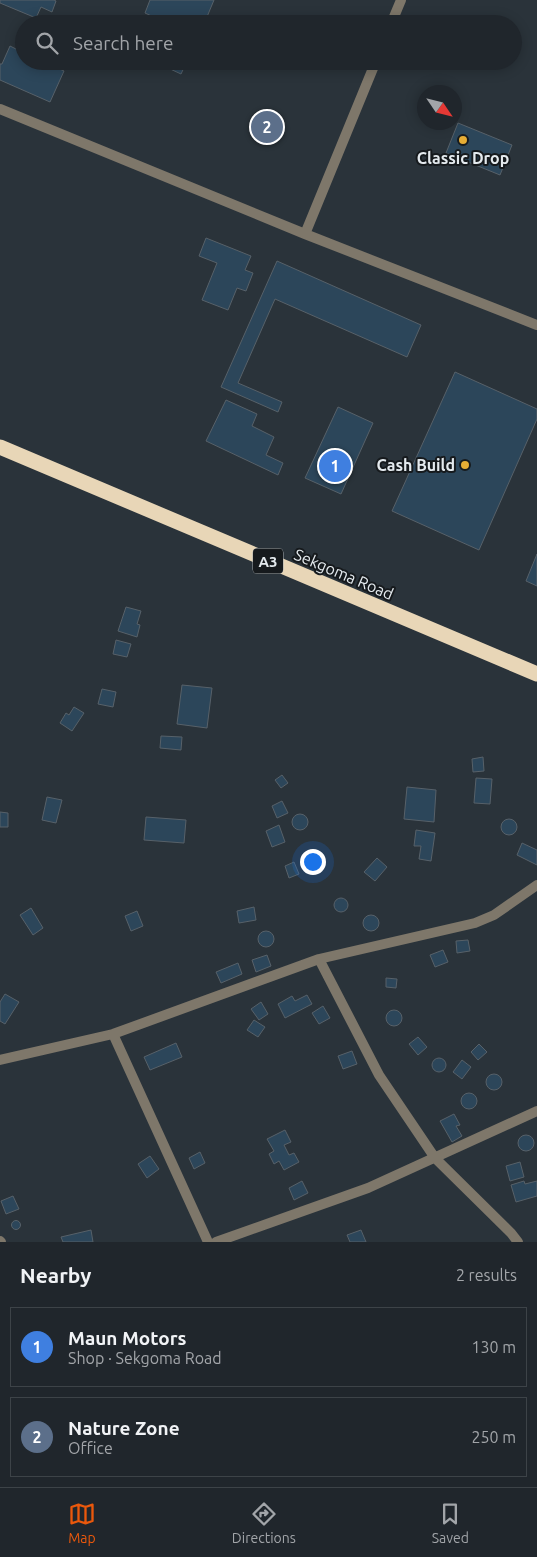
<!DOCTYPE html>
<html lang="en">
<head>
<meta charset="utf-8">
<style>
	:root { --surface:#20262c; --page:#2d3238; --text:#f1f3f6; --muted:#a2a5a9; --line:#3d4348; --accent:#ea580c }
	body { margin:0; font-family:Ubuntu,sans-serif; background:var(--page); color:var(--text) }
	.compass { position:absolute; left:417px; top:85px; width:45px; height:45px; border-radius:50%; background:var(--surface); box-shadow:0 2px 12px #0003; rotate:125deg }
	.you { position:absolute; left:312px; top:861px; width:18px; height:18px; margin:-12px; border:4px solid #fff; border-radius:50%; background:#1a73e8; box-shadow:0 0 0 8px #1a73e833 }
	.badge { display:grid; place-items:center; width:32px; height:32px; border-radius:50%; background:var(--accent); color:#fff; font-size:16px; font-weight:700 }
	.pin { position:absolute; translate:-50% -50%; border:2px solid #fff; box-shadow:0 1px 5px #0006 }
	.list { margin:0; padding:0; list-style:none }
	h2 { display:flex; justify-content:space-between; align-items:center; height:65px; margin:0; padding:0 20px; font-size:21px }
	h2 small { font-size:16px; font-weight:400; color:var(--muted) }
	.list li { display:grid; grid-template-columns:32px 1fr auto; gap:15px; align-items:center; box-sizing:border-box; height:80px; margin:0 10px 10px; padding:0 10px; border:1px solid var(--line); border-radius:0px }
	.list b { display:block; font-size:19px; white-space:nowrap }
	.list p { margin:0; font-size:16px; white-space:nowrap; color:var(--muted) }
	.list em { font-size:16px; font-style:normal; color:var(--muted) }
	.icon { flex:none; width:28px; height:28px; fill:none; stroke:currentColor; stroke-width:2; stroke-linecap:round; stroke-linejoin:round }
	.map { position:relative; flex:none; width:537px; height:1242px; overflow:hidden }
	.search { position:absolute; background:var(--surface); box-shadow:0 2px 12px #0003; left:15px; right:15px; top:15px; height:55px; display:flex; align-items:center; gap:12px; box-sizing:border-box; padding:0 18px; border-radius:28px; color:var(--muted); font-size:19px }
	.sheet { height:245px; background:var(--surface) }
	nav { display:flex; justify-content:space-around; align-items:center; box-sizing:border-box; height:70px; border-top:1px solid var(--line); background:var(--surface); font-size:14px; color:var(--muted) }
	nav a { display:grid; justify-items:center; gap:2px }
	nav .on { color:var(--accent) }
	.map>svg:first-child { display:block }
	.building { fill:#2c465a; stroke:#576169 }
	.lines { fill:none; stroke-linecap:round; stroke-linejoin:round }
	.lane { stroke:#7e776a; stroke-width:10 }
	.street { stroke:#7e776a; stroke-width:10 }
	.highway { stroke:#e8d6b7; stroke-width:15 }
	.poi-dot { fill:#e5ad35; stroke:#161a1d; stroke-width:2 }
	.labels { text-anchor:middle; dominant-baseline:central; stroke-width:4; stroke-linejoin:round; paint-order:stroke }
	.shield { fill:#161a1d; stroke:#a6acaf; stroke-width:1 }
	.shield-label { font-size:15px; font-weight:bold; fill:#e4eaee }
	.poi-label { font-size:16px; font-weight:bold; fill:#e4eaee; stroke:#161a1d }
	.street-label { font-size:16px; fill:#e4eaee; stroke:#161a1d }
</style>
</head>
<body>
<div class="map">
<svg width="537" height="1242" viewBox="0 0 537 1242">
	<rect width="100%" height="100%" fill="#2a333a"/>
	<path class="building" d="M0,0H54L56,1L52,12L41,7L36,18L0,3Z
		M150,0H214L204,24H153L156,18L145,13Z
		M10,46L24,53V61H42L64,71L50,102L0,80V64H2Z
		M153,61H187L181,74Z
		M458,123L512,145L500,175L446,153Z
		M206,238L251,256L245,270L253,273L246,291L237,288L228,310L202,300L217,263L199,256Z
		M277,261L421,325L407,357L275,299L238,383L282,402L278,412L221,387Z
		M455,372L537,409V419L479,550L392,511Z
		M226,400L257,414L252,426L274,437L266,455L283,463L278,475L206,441Z
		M338,407L373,423L341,494L305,478Z
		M537,554V586L526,581Z
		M126,607L141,611L137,624L140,625L137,637L118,631Z
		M116,640L131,644L127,657L113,654Z
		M182,685L212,688L207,728L177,724Z
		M102,689L116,692L113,707L98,704Z
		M74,707L84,713L72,731L60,723L66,713L69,715Z
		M161,736L182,737L181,750L160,748Z
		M483,757L484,771L473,772L472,759Z
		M282,775L288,783L281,788L275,780Z
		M476,778L492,779L490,804L474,803Z
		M407,787L436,790L434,822L404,819Z
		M47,797L62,800L56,823L42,820Z
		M282,801L288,813L277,818L272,806Z
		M0,812L8,813V827H0Z
		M292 822a8 8 0 1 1 16 0a8 8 0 1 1-16 0Z
		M146,817L186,820L184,843L144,840Z
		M501 827a8 8 0 1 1 16 0a8 8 0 1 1-16 0Z
		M279,825L285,842L272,847L266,831Z
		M416,830L435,833L431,861L419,859L421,846H414Z
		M522,843L537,850V865L517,855Z
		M377,858L387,867L375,881L364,872Z
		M294,862L299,874L289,878L285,866Z
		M334 905a7 7 0 1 1 14 0a7 7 0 1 1-14 0Z
		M254,907L256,920L239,923L237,911Z
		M31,908L43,928L33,935L20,915Z
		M137,911L143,926L131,931L125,916Z
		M363 923a8 8 0 1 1 16 0a8 8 0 1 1-16 0Z
		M258 939a8 8 0 1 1 16 0a8 8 0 1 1-16 0Z
		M468,940L470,951L457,953L456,941Z
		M443,950L448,962L435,967L430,955Z
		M267,955L271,966L256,972L252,960Z
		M238,963L242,974L221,983L216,972Z
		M386,978L397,979L396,988L386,987Z
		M5,994L19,1002L5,1024L0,1021V1002Z
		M307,995L312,1004L285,1018L278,1004L292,996L295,1001Z
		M261,1002L268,1014L259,1020L251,1009Z
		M323,1006L330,1018L319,1024L312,1013Z
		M386 1018a8 8 0 1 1 16 0a8 8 0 1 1-16 0Z
		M254,1020L265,1027L258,1037L247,1030Z
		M418,1037L427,1047L418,1055L409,1044Z
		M176,1043L182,1057L150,1070L144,1057Z
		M479,1044L487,1052L478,1060L471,1052Z
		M352,1051L357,1064L343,1069L338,1056Z
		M432 1065a7 7 0 1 1 14 0a7 7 0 1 1-14 0Z
		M462,1060L471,1067L462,1079L453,1072Z
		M486 1082a8 8 0 1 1 16 0a8 8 0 1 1-16 0Z
		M461 1101a8 8 0 1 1 16 0a8 8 0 1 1-16 0Z
		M454,1114L460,1125L456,1126L462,1136L452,1142L440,1121Z
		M285,1130L291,1142L284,1145L289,1155L294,1153L299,1162L284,1170L279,1161L274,1164L269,1154L274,1151L267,1139Z
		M518 1143a8 8 0 1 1 16 0a8 8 0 1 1-16 0Z
		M200,1152L205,1163L194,1169L189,1158Z
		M150,1156L159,1169L147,1178L138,1164Z
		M520,1162L524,1177L510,1181L506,1166Z
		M302,1181L308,1193L294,1200L289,1188Z
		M524,1181L525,1184L537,1181V1196L516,1202L511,1185Z
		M13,1196L19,1209L6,1214L1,1201Z
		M11.5 1225a4.5 4.5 0 1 1 9 0a4.5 4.5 0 1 1-9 0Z
		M91,1230L93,1242H63L61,1237Z
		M361,1230L366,1242H350L347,1235Z"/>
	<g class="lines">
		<path class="lane" d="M391,24L401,0
			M0,109L305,234L537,325
			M305,234L376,61"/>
		<path class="street" d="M319,959L379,1075L435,1158L511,1233L518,1242
			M113,1034L208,1242
			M0,1060L113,1034L319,959L475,923L494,915L537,885
			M0,1241L1,1242
			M216,1242L368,1188L537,1111"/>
		<path class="highway" d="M0,447L537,674"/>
	</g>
	<g class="poi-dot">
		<circle cx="463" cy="140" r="5"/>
		<circle cx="465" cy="465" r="5"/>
	</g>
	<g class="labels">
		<rect class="shield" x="253" y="548.5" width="30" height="25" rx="4"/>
		<g class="shield-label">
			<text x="268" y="561">A3</text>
		</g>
		<g class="poi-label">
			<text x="463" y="158">Classic Drop</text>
			<text x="455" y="465" text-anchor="end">Cash Build</text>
		</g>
		<g class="street-label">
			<text transform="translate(344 574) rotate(23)">Sekgoma Road</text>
		</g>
	</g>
</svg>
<svg class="compass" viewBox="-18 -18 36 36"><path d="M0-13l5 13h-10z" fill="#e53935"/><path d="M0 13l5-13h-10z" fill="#a2a5a9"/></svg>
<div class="you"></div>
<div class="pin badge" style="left:335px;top:466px;background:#3f7fe0">1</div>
<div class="pin badge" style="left:267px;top:127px;background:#5c6f8a">2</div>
<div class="search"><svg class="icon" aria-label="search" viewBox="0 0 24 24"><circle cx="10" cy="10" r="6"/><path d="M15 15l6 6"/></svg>Search here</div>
</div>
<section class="sheet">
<h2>Nearby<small>2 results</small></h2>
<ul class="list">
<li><span class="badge" style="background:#3f7fe0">1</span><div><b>Maun Motors</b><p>Shop · Sekgoma Road</p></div><em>130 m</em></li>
<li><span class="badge" style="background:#5c6f8a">2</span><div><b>Nature Zone</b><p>Office</p></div><em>250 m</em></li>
</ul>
</section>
<nav>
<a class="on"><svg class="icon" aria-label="map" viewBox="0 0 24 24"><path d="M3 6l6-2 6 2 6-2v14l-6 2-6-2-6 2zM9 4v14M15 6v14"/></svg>Map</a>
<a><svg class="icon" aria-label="directions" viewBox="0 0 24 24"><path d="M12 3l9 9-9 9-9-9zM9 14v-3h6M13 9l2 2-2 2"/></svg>Directions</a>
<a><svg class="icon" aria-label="saved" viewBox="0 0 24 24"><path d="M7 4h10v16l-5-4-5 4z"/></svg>Saved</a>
</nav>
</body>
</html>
